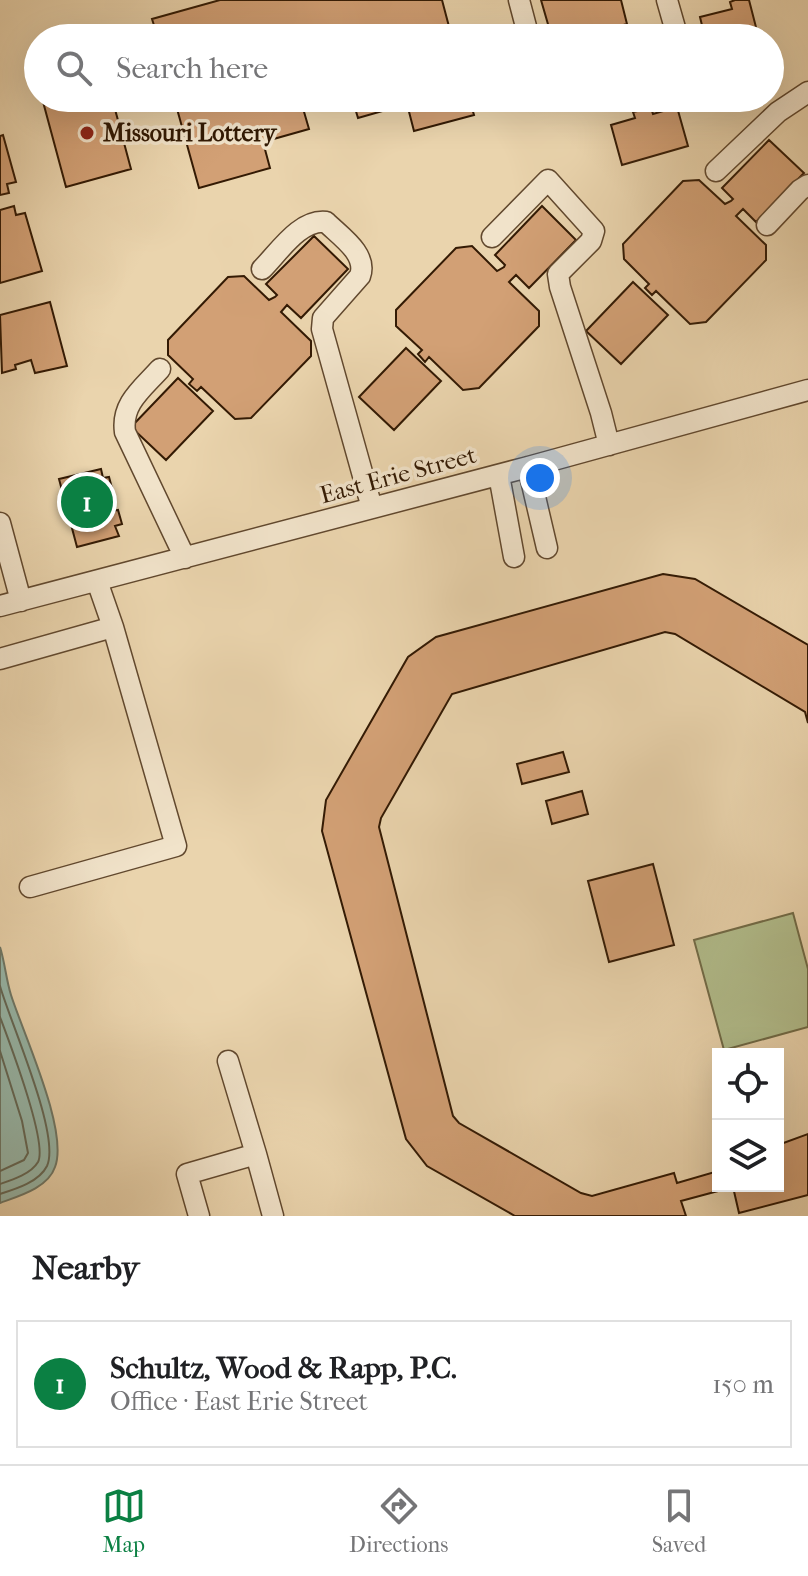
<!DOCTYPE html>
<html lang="en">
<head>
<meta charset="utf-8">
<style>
	:root { --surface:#fff; --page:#f6f6f6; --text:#202124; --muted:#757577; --line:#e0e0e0; --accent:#0b8043 }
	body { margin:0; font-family:"IM FELL French Canon",serif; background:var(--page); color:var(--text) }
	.controls { position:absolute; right:24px; bottom:24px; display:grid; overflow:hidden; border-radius:0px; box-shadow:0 8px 32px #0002 }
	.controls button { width:72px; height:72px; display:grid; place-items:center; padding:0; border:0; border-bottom:2px solid var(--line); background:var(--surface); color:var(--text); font:40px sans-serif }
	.you { position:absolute; left:540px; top:478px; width:28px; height:28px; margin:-20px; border:6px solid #fff; border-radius:50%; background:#1a73e8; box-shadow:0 0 0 12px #1a73e833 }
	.badge { display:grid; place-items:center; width:52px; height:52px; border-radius:50%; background:var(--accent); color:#fff; font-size:26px; font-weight:700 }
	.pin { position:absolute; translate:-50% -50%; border:4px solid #fff; box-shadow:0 2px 8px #0006 }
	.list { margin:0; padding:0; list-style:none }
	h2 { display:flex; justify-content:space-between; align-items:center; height:104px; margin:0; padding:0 32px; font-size:34px }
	h2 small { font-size:26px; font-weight:400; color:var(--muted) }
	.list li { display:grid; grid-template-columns:52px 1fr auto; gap:24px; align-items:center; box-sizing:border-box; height:128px; margin:0 16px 16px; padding:0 16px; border:2px solid var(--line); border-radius:0px }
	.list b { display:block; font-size:30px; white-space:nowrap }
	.list p { margin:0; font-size:26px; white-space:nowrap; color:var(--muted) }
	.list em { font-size:26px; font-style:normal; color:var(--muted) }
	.icon { flex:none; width:44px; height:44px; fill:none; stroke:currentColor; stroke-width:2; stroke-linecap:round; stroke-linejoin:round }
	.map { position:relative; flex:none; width:808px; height:1216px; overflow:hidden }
	.search { position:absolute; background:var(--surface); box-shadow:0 8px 32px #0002; left:24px; right:24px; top:24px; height:88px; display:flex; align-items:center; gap:20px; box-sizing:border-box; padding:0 28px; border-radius:44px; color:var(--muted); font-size:30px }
	.sheet { height:248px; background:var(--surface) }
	nav { display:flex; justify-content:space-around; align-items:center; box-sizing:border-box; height:112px; border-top:2px solid var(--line); background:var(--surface); font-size:22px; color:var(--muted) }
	nav a { display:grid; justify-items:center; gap:4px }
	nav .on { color:var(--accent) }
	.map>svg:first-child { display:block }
	.green { fill:#b2be8d; stroke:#726c48; stroke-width:2 }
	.water { fill:#98b8aa; stroke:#707968; stroke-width:2 }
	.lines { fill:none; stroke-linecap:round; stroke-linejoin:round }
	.shore { stroke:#666957; stroke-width:2 }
	.building { fill:#d2a075; stroke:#331a04; stroke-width:2 }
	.minor-casing { stroke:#61482e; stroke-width:23 }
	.minor { stroke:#f1e3ca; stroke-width:20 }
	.poi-dot { fill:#8f2418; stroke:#f1e3ca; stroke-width:3 }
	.labels { text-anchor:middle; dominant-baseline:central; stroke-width:7; stroke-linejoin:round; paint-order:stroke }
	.poi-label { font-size:24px; font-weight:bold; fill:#331a04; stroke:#f1e3ca; text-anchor:start }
	.street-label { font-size:24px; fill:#331a04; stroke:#f1e3ca }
</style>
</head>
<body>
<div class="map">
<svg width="808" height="1216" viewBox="0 0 808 1216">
	<rect width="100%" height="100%" fill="#ead4ad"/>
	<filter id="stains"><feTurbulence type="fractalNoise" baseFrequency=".0025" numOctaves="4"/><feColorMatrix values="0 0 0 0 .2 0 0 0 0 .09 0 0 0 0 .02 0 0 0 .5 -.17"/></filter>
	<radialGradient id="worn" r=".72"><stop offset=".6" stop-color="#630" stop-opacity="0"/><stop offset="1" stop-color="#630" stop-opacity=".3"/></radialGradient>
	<path class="green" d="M793,913L808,969V1027L724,1050L694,940Z"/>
	<path class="water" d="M0,947C5,963 6,979 11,995C23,1033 69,1131 55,1167C48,1188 19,1196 0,1203Z"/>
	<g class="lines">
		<path class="shore" d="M0,986C10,1022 61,1135 47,1166C39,1182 16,1189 0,1194
			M0,1017C9,1041 48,1143 38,1162C31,1174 12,1180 0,1184
			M0,1051L22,1121L28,1153L24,1160L0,1171"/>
	</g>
	<path class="building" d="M220,0H442L452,38H158L152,19Z
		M541,0H621L627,24L609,29L611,37L607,38H552Z
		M735,0H749L758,35L748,38H705L700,17L732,9L730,2Z
		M42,98H112L131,169L66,187Z
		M174,98H300L309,129L263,142L270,168L199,188Z
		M352,98H469L474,115L414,131L407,104L358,118Z
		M677,107L688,146L622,165L611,125L635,118L633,112L651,108L653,114Z
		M3,135L16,182L7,184L9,193L0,195V136Z
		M769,140L804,173L756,222L743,209L736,216L766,245V260L706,322L690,324L656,291L652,295L645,288L649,284L624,259L623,244L683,181L699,180L725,204L731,201L733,199L722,188Z
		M14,206L16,215L25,213L42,271L0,283V210Z
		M542,206L576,240L529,288L516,275L509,282L539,311V326L479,388L463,390L429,357L425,362L418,354L422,350L396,326V310L456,248L472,246L497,271L504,267L505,265L495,255Z
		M314,236L348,269L301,318L287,305L281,312L311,341V356L251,418L235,419L201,387L197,391L189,384L193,379L168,355V340L228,277L244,276L269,300L275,297L277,295L266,284Z
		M633,282L668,315L621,364L586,331Z
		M50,302L67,366L35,373L31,360L15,365L16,369L2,373L0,315Z
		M406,348L441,381L394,430L359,397Z
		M178,378L213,411L166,460L131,427Z
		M101,469L103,478L109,477L113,492L107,494L112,511L118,510L122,524L115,526L119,536L77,547L59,479Z
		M663,574L695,579L808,645V723L805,712L675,634L665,632L452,694L381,818L379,827L453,1116L459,1123L581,1193L592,1196L674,1173L677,1183L718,1171V1186H778V1145L808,1134V1195L739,1213L733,1187L681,1201L686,1216H515L427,1166L406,1139L322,831L326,800L408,657L436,637Z
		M563,752L569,772L522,784L517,764Z
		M582,791L588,814L552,824L546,801Z
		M653,864L674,945L609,962L588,881Z"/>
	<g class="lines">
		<defs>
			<path id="minor" d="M519,0L529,38
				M667,0L675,28L672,38
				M716,171L778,112L808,92
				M767,225L800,190L808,185
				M492,237L548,180L594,231L591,241L558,274L560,287L601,413L609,445
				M262,269C279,252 300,219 326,222C340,236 368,254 360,276L323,318L322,329L372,508
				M160,369C142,389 121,404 125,432L185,558
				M528,467L547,548
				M499,475L514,557
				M0,523L21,601
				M0,606L528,467L808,390
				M0,659L113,627
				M30,887L176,846L113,627L97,581
				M228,1061L256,1154
				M199,1216L187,1174L256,1154L273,1216"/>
		</defs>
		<use href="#minor" class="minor-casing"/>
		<use href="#minor" class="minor"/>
	</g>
	<circle class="poi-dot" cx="87" cy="133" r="8"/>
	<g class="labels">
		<g class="poi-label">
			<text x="103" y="133">Missouri Lottery</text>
		</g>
		<g class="street-label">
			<text transform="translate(398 475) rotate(-15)">East Erie Street</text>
		</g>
	</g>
	<rect width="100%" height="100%" filter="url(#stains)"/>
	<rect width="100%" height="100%" fill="url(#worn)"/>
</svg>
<div class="controls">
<button><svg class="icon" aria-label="locate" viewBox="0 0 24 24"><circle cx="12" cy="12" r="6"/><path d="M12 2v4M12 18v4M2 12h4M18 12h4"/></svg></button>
<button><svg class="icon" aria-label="layers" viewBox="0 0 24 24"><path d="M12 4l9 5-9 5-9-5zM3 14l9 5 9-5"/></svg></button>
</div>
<div class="you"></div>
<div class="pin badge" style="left:87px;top:502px">1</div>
<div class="search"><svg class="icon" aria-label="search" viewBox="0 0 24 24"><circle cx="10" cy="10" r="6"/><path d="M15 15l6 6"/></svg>Search here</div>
</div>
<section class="sheet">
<h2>Nearby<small></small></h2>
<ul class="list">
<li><span class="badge">1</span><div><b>Schultz, Wood &amp; Rapp, P.C.</b><p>Office · East Erie Street</p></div><em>150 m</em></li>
</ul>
</section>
<nav>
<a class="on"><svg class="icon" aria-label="map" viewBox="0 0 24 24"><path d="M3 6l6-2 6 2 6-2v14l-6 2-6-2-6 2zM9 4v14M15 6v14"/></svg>Map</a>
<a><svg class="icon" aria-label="directions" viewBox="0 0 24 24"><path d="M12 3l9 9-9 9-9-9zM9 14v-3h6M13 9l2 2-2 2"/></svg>Directions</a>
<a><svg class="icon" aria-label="saved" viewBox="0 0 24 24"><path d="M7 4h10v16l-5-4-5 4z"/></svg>Saved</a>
</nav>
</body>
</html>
